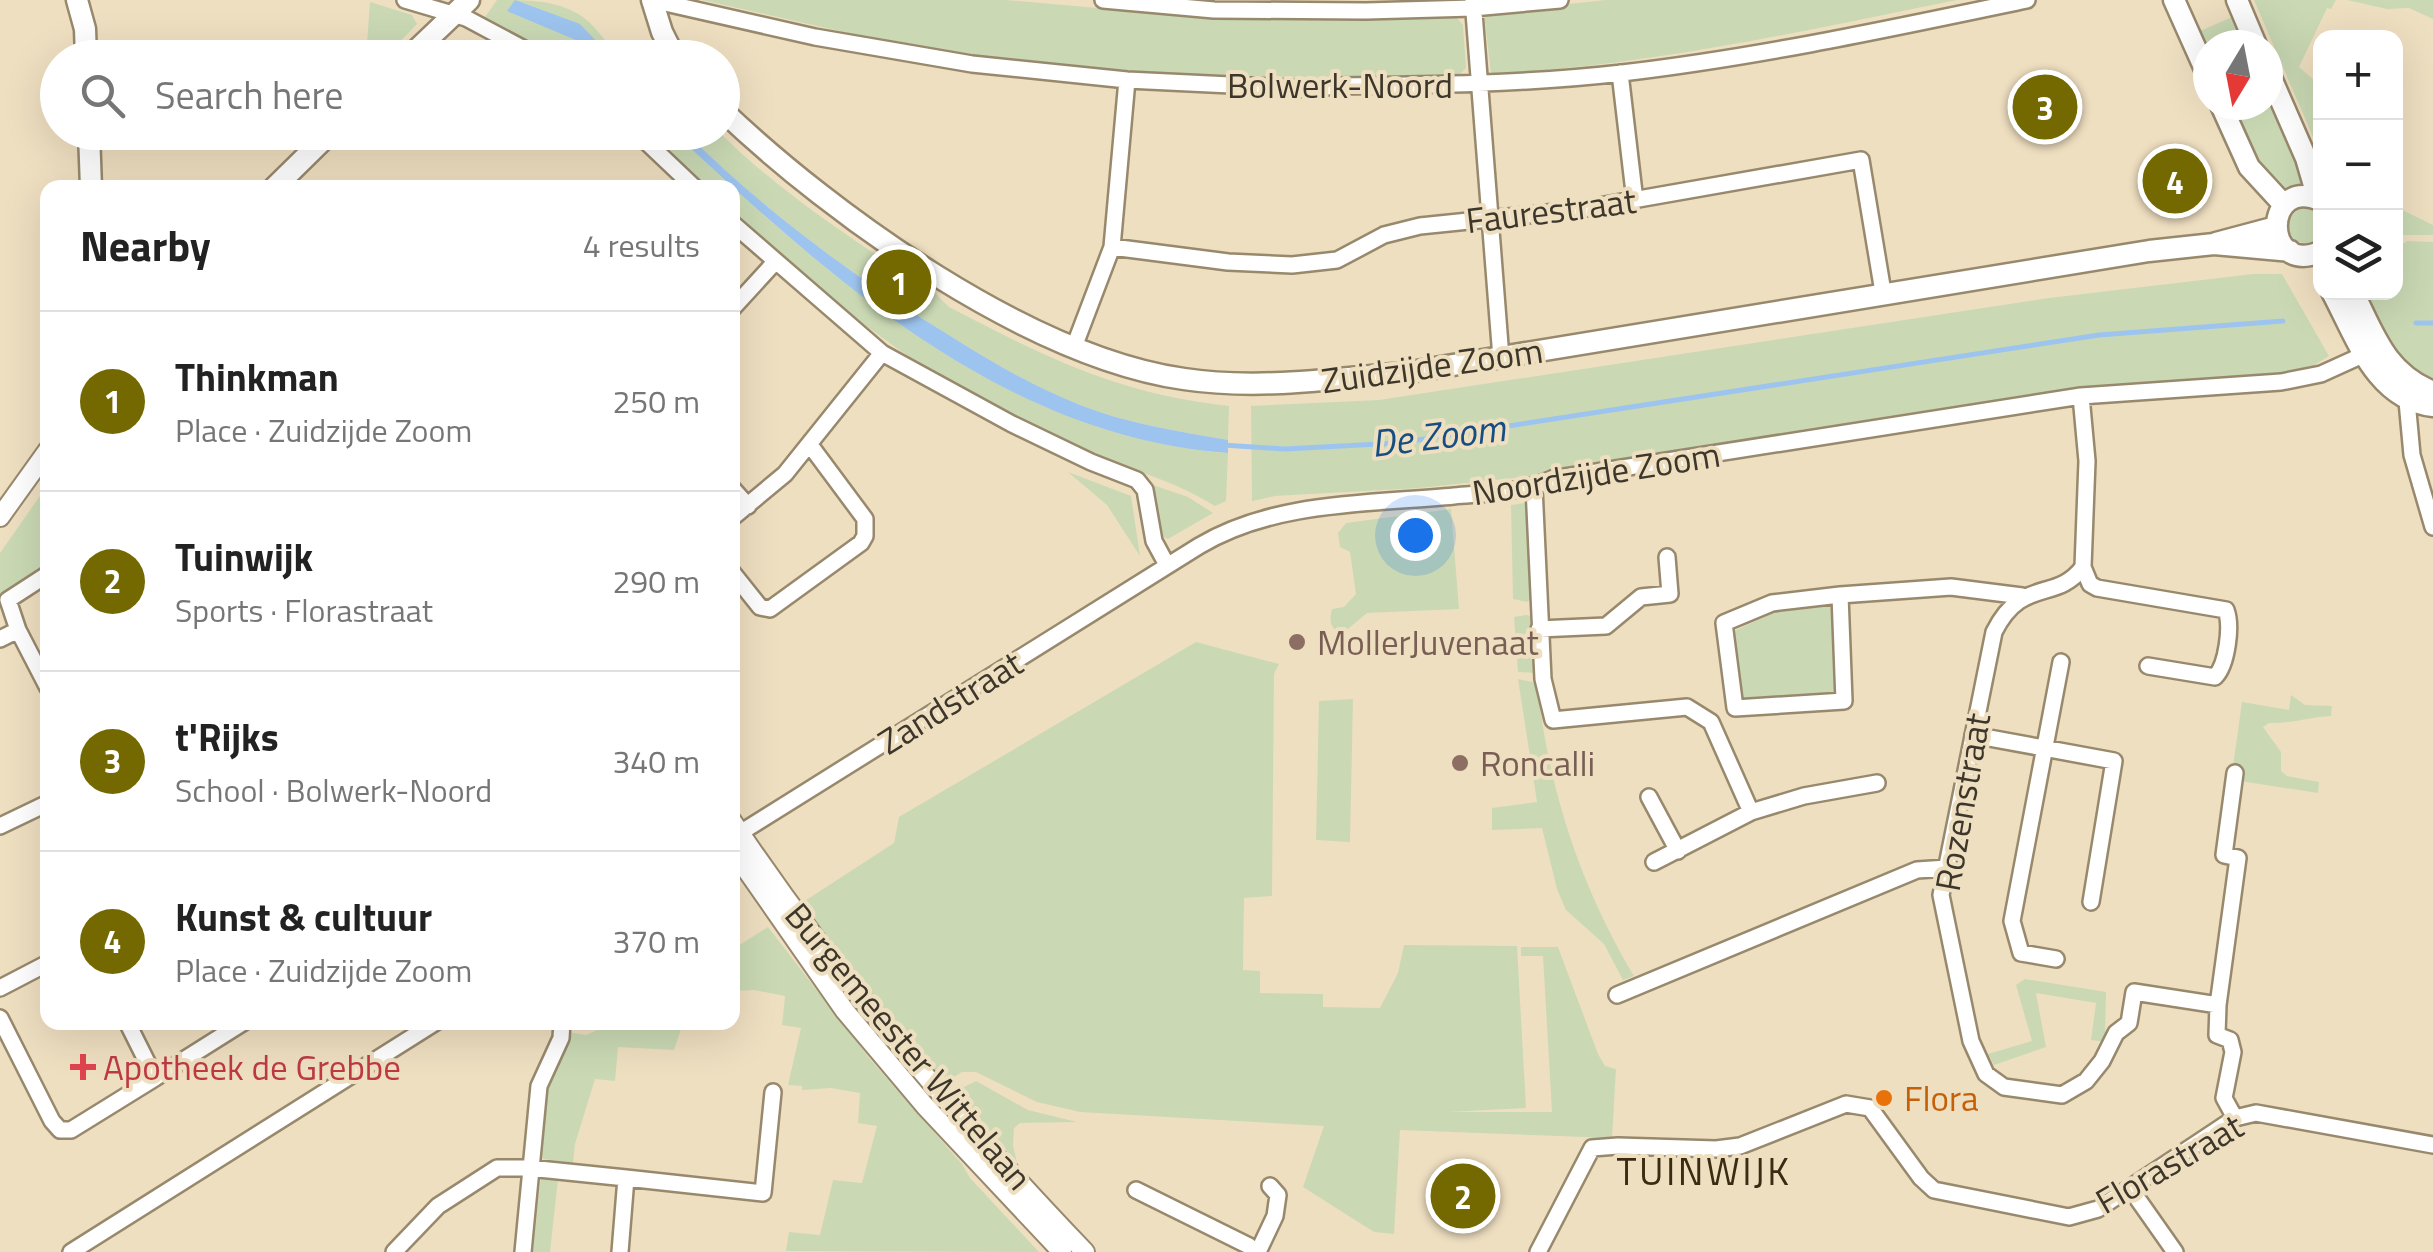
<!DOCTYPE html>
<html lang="en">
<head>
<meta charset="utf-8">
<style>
	:root { --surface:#fff; --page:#f6f6f6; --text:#222; --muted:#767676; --line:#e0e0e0; --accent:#746800 }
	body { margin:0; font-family:"Titillium Web",sans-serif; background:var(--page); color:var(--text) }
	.controls { position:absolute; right:30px; top:30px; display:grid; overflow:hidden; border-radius:20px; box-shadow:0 10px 40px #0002 }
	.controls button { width:90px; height:90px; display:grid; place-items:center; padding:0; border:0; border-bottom:2px solid var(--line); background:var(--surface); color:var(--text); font:50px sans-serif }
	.compass { position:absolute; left:2193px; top:30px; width:90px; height:90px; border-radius:50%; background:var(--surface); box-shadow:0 10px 40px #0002; rotate:190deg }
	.you { position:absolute; left:1415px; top:535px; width:35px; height:35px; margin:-25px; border:8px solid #fff; border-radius:50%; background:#1a73e8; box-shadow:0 0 0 15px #1a73e833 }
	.badge { display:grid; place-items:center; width:65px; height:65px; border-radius:50%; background:var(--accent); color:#fff; font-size:32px; font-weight:700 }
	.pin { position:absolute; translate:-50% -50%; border:5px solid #fff; box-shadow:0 2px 10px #0006 }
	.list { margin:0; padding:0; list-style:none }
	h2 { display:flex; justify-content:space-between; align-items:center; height:130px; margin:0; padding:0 40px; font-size:42px }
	h2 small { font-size:32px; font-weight:400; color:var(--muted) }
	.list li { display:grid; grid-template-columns:65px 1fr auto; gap:30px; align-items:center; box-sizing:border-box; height:180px; padding:0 40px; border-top:2px solid var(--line) }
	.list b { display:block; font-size:38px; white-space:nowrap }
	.list p { margin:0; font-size:32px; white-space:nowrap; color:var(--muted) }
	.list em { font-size:32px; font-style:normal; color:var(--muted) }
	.icon { flex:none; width:55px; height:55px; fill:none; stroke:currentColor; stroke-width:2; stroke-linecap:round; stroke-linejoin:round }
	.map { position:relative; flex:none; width:2433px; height:1252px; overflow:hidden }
	.search { position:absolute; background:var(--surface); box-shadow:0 10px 40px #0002; left:40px; top:40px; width:700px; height:110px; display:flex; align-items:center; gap:25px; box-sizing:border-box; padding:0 35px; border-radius:55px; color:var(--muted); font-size:38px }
	.panel { position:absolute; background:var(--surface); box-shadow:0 10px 40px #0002; left:40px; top:180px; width:700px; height:850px; border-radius:20px }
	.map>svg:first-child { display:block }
	.green { fill:#cad9b4 }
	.water { fill:#9dc4ee }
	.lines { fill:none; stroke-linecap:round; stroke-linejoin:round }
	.stream { stroke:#9dc4ee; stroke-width:5 }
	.minor-casing { stroke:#98896d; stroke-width:20 }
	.tertiary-casing { stroke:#98896d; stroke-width:22 }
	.secondary-casing { stroke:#98896d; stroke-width:25 }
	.minor { stroke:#fff; stroke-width:15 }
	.tertiary { stroke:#fff; stroke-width:18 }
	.secondary { stroke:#fff; stroke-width:20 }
	.education-dot { fill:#8d6e63; stroke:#efdfc1; stroke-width:4 }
	.health-dot { fill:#e0444e; stroke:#efdfc1; stroke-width:4 }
	.food-dot { fill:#e8710a; stroke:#efdfc1; stroke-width:4 }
	.labels { text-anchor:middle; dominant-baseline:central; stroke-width:8; stroke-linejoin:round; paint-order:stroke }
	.street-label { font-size:35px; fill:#3d372b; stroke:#efdfc1 }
	.education-label { font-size:35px; fill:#785e54; stroke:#efdfc1; text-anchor:start }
	.health-label { font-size:35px; fill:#be3a42; stroke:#efdfc1; text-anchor:start }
	.food-label { font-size:35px; fill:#c56008; stroke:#efdfc1; text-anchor:start }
	.water-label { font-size:38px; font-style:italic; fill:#164e81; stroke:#efdfc1 }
	.neighbourhood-label { font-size:38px; letter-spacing:2.5px; fill:#392c13; stroke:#efdfc1 }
</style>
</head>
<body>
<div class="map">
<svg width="2433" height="1252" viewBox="0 0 2433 1252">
	<rect width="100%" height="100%" fill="#efdfc1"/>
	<path class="green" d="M497,0C529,0 564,0 588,21C600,32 608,46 620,57H612L580,24L545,26L578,41L596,57H555L485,17Z
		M702,0H1007L1176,15L1178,10L1264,15L1265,19L1438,18L1440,14H1454L1463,25L1466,68L1458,76L1314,84L1312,79L1148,72L1147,77L994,58L857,35Z
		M1606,0H1957C1803,31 1649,66 1491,74L1484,13Z
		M2254,0H2336L2331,9L2327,8L2299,67L2320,85V153Z
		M2347,0H2433V19L2409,8L2387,9Z
		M370,2L412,15L417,24L385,57H366Z
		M2232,17L2244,45H2208V56L2198,32Z
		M2268,97L2301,171V190L2289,193L2265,172L2230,105H2268Z
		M645,133H674C829,278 1006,437 1228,453L1226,501L1215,506C1165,475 1106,463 1052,439C935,386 828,300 733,216L732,188L701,187Z
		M686,133H720C785,197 861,245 936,294L949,307C1048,358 1115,393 1229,406L1228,440C1178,431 1128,424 1080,405C1035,387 993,363 952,337C856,279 766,212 686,133Z
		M2396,207L2433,225V235H2396Z
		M2288 226a17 17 0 1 1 34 0a17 17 0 1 1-34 0Z
		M2407,241L2433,242V380C2394,371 2379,325 2362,293L2396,292V248Z
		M2253,274H2282L2329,356L2311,367L2267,375L2086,388L1902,421L1542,475L1419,488L1275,496L1252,501L1251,406L1379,400L2049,298Z
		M1068,472L1131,496L1140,556L1107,505Z
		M1153,485L1188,497L1213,513L1168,539L1162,536Z
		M47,486V564L0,597V553Z
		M1530,502L1532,598L1527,602L1513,599L1511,505Z
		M1451,509L1459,609L1367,613L1342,634C1330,628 1329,622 1332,609L1344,607L1356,594L1350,552L1340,547L1338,533L1346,523Z
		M1828,606L1833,611L1840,693L1836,696L1737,704L1734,631L1775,612Z
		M1526,615L1532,616L1535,673L1518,672L1514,617Z
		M1196,642L1279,664L1274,674L1272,896L1244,898L1243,970L1260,971V993L1323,994V1007L1380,1008L1398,973L1404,945L1517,946L1526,1108L1449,1112H1552L1543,956H1521V947H1558L1598,1054L1605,1066L1616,1069L1612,1138L1400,1130L1394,1234L1374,1232L1303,1187L1324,1126L1080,1112L1037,1102L976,1072H962L946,1082L890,1020L800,904L894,843L899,817Z
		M1518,679L1537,683C1548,787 1580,886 1634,976L1623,980L1604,944L1566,910L1557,889L1542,828L1492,830V808L1537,802Z
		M2291,695L2305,705L2332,706L2331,716C2309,717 2291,724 2269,723L2263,727L2281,752V771L2287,776L2319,782L2318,793L2240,781L2233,766L2242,702L2289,710Z
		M1353,699L1350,842L1316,840L1319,701Z
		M768,927L870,1059L962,1164L970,1178L1039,1252L786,1251L789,1232L820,1235L833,1180L862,1183L877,1126L858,1123L860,1093L831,1088L802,1090V1086L788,1085L801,1028L782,1025L785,996L754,990L733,991V949Z
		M2025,979L2106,992L2105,1042L2091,1040L2096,1003L2036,993L2046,1047L1994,1065L1988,1054L2032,1041L2016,985Z
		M614,1023H683L674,1050L618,1047L615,1081L595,1079L575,1144L573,1163L543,1159C537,1137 543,1100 551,1078C556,1062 566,1050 568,1032L586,1035Z
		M976,1081L1028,1110L1077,1122L1020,1123L1014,1128L1013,1146L1017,1162L954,1092Z
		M541,1176L558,1179L550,1252H533Z"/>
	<path class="water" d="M515,0L580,24L612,57H596L578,41L507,11Z
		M674,133H686C766,212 856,279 952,337C993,363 1035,387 1080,405C1128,424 1178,431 1228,440V453C1004,437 830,278 674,133Z"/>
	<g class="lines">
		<path class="stream" d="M2416,323H2433
			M1223,445L1285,449L1398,443L2099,335L2283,321"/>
		<defs>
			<path id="minor" d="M405,0L466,18L541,58
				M652,0L815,37L972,64L1127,80L1313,89L1333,86C1430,85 1526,84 1622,73C1759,57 1893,28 2027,0
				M1103,0L1214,10L1366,11L1473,8L1560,0
				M1473,0L1501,358
				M1620,73L1635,201
				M636,132L695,188
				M732,223L882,353L1012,424L1091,462L1137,480L1145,490L1154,541L1167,565
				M1112,247L1228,262L1292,265L1337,260L1384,235L1420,226L1576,210L1861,160L1883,292
				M732,309L775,262
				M1074,347L1112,247L1127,80
				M2081,396L2087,461L2083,567C2056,603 2022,576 1994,632L1941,895L1971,1041L1986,1074L2004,1087L2062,1095L2086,1081L2102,1061L2116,1033L2129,1023L2134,992L2218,1005L2238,858L2224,855L2235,773
				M2407,401L2412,455L2433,527
				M1534,487L1543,679L1553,720L1687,707L1711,722L1751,812
				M732,488L748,506
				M732,518L785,474L882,353
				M2083,567L2090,584L2097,588L2226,610C2232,626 2227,665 2215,677L2148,666
				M732,572L760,607L770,609L861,543L865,536V519L810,445
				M48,574L8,600L18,630L48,688
				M1840,595L1844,701L1735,708L1724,623L1772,603L1840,595L1951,587L2022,596
				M1539,629L1606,626L1641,597L1670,594L1667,557
				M0,639L18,630
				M1973,735L2114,761L2091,902
				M1649,797L1678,851
				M0,826L48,803
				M732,838L1199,546C1274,501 1368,504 1454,496C1487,493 1521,493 1552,479L2081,396L2281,382L2321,374L2365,354
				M1654,862L1751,812L1804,796L1877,783
				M2056,959L2021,953L2012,921L2061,662
				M0,988L48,963
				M1617,995L1917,870L1947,868
				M2218,1005L2217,1035L2230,1040L2233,1052L2224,1098L2235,1118
				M0,1018L52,1121L60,1130H71L155,1078
				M127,1022L155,1078L244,1022
				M2130,1188L2175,1252
				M1136,1190L1249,1246L1255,1252
				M71,1252L436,1022
				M394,1252L438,1206L497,1168H529L626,1178
				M523,1252L539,1086L561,1038L562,1022
				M620,1252L626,1178L763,1193L773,1092
				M1258,1252L1275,1216L1278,1195L1270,1186
				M1538,1252L1592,1148L1618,1146L1716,1149L1740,1146L1846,1104L1870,1108L1921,1178L1934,1190L2069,1217L2098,1209L2235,1118L2256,1113L2433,1145"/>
			<path id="tertiary" d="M0,517L48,450
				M732,821C837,978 955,1116 1085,1252
				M732,849L845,1011L925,1106L1062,1252"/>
			<path id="secondary" d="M77,0L85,29L86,58
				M652,0L662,32L675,58
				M2174,0L2208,76
				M2237,0L2256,45
				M408,58L469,0
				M2268,71L2306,158L2318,199
				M2221,105L2249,167L2284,205
				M722,110C833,216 1030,357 1184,379C1257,390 1331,379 1404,373L2149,251L2214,244L2290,251
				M89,132L91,188
				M274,188L331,132
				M2320,200C2263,176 2262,276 2320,252
				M2216,243L2276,227
				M2332,292C2356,337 2376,400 2433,406
				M2353,292C2375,336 2385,372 2433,392"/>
		</defs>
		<use href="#minor" class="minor-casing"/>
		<use href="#tertiary" class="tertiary-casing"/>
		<use href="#secondary" class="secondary-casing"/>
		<use href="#minor" class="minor"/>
		<use href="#tertiary" class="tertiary"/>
		<use href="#secondary" class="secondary"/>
	</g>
	<g class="education-dot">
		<circle cx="1297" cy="642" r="10"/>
		<circle cx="1460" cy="763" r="10"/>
	</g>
	<path class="health-dot" d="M78 1052h10v10h10v10h-10v10h-10v-10h-10v-10h10z"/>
	<circle class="food-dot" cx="1884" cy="1098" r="10"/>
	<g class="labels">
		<g class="street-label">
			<text x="1340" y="85">Bolwerk-Noord</text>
			<text transform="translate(1551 210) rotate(-7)">Faurestraat</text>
			<text transform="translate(1432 365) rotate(-8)">Zuidzijde Zoom</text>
			<text transform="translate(1596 473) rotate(-9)">Noordzijde Zoom</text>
			<text transform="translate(950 702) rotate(-32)">Zandstraat</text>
			<text transform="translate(1962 802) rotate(-80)">Rozenstraat</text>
			<text transform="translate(909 1046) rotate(50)">Burgemeester Wittelaan</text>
			<text transform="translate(2169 1163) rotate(-30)">Florastraat</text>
		</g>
		<g class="education-label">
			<text x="1317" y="642">MollerJuvenaat</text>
			<text x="1480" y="763">Roncalli</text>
		</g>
		<g class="health-label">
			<text x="103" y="1067">Apotheek de Grebbe</text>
		</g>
		<g class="food-label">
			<text x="1904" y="1098">Flora</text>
		</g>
		<g class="water-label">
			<text transform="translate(1438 435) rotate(-7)">De Zoom</text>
		</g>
		<g class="neighbourhood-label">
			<text x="1704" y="1171">TUINWIJK</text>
		</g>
	</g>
</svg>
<div class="controls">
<button>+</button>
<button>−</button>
<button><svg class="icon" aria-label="layers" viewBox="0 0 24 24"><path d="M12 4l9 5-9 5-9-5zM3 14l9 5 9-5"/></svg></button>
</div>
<svg class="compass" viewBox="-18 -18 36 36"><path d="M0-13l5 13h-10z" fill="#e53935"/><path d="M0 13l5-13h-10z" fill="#767676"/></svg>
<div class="you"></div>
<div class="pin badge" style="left:899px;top:282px">1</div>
<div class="pin badge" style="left:1463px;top:1196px">2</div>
<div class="pin badge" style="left:2045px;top:107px">3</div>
<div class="pin badge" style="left:2175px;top:181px">4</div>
<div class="search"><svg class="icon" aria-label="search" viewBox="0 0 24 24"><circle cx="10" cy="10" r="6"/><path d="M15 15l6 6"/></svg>Search here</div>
<section class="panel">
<h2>Nearby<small>4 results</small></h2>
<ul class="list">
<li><span class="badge">1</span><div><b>Thinkman</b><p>Place · Zuidzijde Zoom</p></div><em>250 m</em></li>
<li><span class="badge">2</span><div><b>Tuinwijk</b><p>Sports · Florastraat</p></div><em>290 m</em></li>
<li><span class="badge">3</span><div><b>t'Rijks</b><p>School · Bolwerk-Noord</p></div><em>340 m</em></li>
<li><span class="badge">4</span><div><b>Kunst &amp; cultuur</b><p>Place · Zuidzijde Zoom</p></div><em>370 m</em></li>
</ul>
</section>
</div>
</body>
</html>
